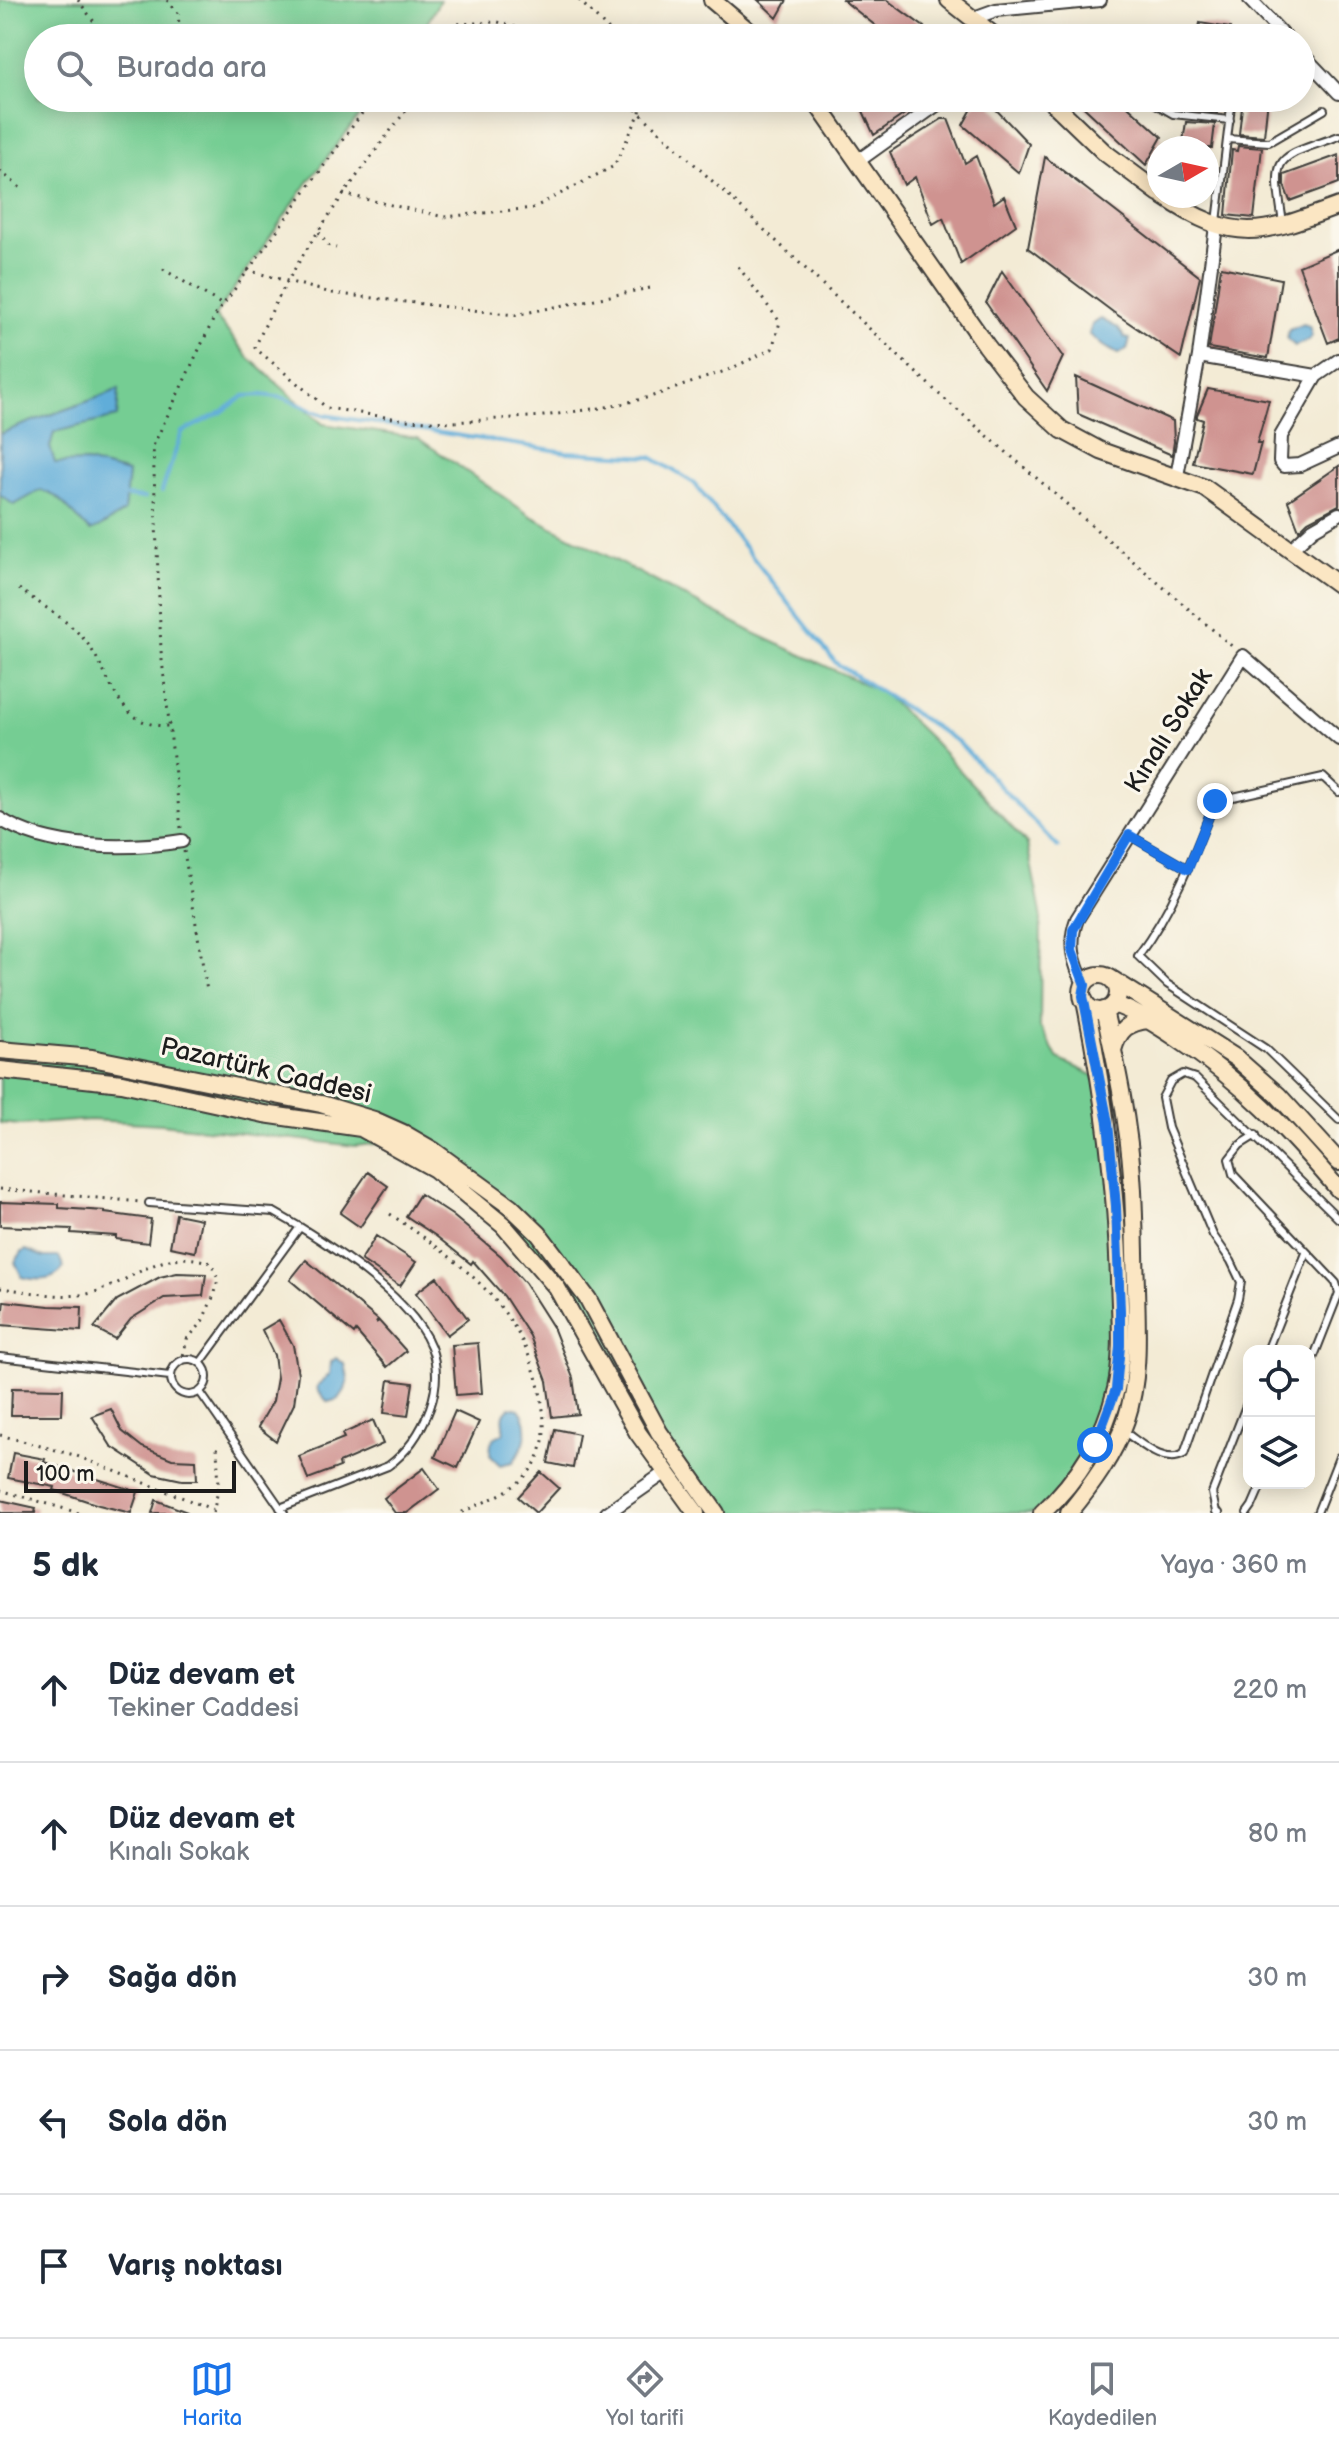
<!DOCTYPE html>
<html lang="tr">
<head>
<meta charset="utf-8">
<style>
	:root { --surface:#fff; --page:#f6f6f7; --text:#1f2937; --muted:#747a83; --line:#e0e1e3; --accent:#1a73e8 }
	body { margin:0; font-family:"Balsamiq Sans",sans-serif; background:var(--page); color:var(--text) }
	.controls { position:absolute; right:24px; bottom:24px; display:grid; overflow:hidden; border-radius:16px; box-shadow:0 4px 20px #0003 }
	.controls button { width:72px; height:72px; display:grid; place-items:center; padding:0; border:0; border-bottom:2px solid var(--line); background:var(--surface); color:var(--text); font:40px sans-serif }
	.compass { position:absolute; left:1147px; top:136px; width:72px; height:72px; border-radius:50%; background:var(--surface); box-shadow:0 4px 20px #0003; rotate:81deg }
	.scale { position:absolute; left:24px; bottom:20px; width:212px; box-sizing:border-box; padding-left:8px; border:4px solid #1c1c1c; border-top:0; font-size:22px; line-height:28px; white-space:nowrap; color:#1c1c1c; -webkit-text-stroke:6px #fbf7ec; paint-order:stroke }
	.stop { position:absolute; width:24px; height:24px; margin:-18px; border:6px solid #1a73e8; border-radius:50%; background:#fff }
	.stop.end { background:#1a73e8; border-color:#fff; box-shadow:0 2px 8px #0008 }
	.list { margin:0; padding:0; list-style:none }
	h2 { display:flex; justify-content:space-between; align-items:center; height:104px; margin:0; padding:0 32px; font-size:34px }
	h2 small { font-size:26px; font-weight:400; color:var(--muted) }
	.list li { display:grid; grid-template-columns:52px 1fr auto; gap:24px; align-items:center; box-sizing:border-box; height:144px; padding:0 32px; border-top:2px solid var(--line) }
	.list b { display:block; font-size:30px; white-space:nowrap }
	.list p { margin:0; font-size:26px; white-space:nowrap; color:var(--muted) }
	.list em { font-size:26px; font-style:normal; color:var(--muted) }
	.icon { flex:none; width:44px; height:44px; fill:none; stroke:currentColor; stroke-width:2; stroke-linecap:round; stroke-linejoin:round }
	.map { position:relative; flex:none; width:1339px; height:1513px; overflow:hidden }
	.search { position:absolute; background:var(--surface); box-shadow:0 4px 20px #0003; left:24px; right:24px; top:24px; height:88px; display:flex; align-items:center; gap:20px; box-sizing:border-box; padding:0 28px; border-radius:44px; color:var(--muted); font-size:30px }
	.sheet { height:824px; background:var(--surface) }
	nav { display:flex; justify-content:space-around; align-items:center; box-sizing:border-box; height:112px; border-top:2px solid var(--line); background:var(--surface); font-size:22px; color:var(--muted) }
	nav a { display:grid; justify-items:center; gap:4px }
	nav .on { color:var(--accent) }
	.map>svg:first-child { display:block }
	.green { fill:#75cd93; stroke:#487458; stroke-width:2 }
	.water { fill:#60add9; stroke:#3e647a; stroke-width:2 }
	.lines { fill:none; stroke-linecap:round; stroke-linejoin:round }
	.stream { stroke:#60add9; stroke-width:4 }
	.building { fill:#cf9390 }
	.lane-casing { stroke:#3c3b38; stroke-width:10 }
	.street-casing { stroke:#3c3b38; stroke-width:16 }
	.secondary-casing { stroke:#3c3b38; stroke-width:20 }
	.path { stroke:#3c3b38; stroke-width:3; stroke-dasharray:2 6; stroke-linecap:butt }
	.lane { stroke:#fff; stroke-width:6 }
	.street { stroke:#fff; stroke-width:12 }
	.secondary { stroke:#fbe6c3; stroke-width:16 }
	.route { stroke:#1a73e8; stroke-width:10 }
	.labels { text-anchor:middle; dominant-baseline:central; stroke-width:6; stroke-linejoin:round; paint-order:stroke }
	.street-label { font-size:26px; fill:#1c1c1c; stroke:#fbf7ec }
</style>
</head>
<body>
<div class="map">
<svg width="1339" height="1513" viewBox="0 0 1339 1513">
	<rect width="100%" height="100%" fill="#fbf7ec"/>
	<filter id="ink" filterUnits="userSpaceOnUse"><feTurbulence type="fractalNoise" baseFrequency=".0125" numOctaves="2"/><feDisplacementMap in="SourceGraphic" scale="16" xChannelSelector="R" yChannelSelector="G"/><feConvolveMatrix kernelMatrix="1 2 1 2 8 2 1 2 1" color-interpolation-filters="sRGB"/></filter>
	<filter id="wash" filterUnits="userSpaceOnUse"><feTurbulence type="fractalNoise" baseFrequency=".006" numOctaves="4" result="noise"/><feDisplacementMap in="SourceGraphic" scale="32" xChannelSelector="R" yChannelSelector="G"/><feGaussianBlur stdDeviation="1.8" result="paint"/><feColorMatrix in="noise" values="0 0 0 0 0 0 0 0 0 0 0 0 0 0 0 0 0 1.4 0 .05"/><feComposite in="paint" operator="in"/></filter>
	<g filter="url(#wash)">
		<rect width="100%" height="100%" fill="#f3ebd5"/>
		<path class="green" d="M0,0H440L419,38H38V98H373L309,181L215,316L249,358L323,424L418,438L531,516L752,632L882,692L933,741L1027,844L1041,913L1040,1027L1058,1059L1110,1083L1127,1260L1131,1365L1105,1438L1062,1513H722L667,1446L582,1311L493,1203L391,1142L355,1146L162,1124L90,1120L20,1125L0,1123Z"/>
		<path class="water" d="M1101,319L1118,328L1125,338L1130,339L1127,349L1118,354L1103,346L1089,334L1092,325Z
			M1303,324L1309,326L1312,336L1309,340L1295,346L1287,339L1289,330Z
			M119,389L117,417L54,432L50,447L55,463L87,462L128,473L124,512C112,518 103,528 90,531L57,497L41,490L14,505L0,495V434C39,417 80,406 119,389Z
			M26,1250L44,1257H59L64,1267C55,1282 37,1281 22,1277L15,1262L22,1252Z
			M336,1358L345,1364L348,1379L345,1390L339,1399L328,1402L318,1391L317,1386L330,1374L331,1362Z
			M510,1407L519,1409C532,1425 526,1446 513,1462L500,1465L490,1455L491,1443L494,1438L503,1433C507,1422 498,1417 510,1407Z"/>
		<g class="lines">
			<path class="stream" d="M162,491L182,432L222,412L244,396L262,395L284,398L324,415L566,452L651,457L694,483L836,663L958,742L1058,847
				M126,496L144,498"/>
		</g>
		<g id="blocks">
			<path class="building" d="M758,0H787L777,18Z
				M843,0H887L924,27L916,38H891Z
				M1200,23L1230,28L1228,38H1197Z
				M857,98H928L874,135Z
				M978,98H985L1029,144L1019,173L963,125Z
				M1074,98H1119L1162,137L1146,165Z
				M1189,98H1219L1217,113L1187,109Z
				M1243,98H1268L1264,136L1239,134Z
				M942,119H948L965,163L976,156L994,203L1004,196L1016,225L961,264L943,218L933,224L915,177L904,185L890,152Z
				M1186,122L1215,124L1212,148H1182Z
				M1238,146L1262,148L1254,218L1226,215L1232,150L1237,151Z
				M1339,155V183L1290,201L1284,185V175Z
				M1045,157L1200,277L1181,358L1113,312L1028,248Z
				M1339,249V338L1328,343L1299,266Z
				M1221,267L1281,279L1268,358L1209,348Z
				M1002,271L1063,357L1047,391L986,303Z
				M1076,377L1173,421L1174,442L1172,455L1078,414Z
				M1208,389L1269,400L1257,443H1261L1253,474L1193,463L1203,420L1197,418V415Z
				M1339,466V505L1308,521L1299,530L1288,501Z
				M368,1172L388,1186L360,1227L340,1213Z
				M420,1194L452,1215L501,1256L525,1283L553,1327L573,1378L578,1414L552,1417L547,1381L530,1336L504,1296L473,1261L471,1264L436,1236L406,1216Z
				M0,1202L59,1204V1208L105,1211V1213L151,1219L148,1243L116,1239V1236L71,1233L72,1229L0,1226Z
				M176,1214L201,1219L195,1252L170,1247Z
				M376,1236L416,1262L400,1286L361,1260Z
				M306,1260L378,1320L376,1323L379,1321L406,1351L387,1367L356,1331L354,1334L290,1280Z
				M177,1273L206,1274L203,1296L164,1298L131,1319L115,1339L94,1328L117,1300L160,1277Z
				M437,1277L468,1319L447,1335L416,1293Z
				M4,1301L49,1306L82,1307L81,1331L1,1325Z
				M279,1320L293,1345L298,1374L294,1404L276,1441L258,1427L273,1401L277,1378L274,1355L262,1330Z
				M478,1343L482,1393L456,1395L452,1345Z
				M389,1380L413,1383L408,1416L384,1413Z
				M12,1388L63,1389L62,1415H11Z
				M111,1409L122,1431L142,1447L172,1459L196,1460L197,1480H182L154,1474L111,1446L92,1416Z
				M455,1411L479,1422L458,1468L435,1457Z
				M373,1420L383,1444L339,1463L340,1467L308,1479L299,1456L344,1438L342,1434Z
				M555,1429L579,1434L573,1468L548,1463Z
				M13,1453L45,1459L44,1462L138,1492L131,1513L99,1505L54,1490L55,1487L8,1478Z
				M424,1468L439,1489L407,1513H395L384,1498Z
				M541,1472L559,1488L536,1513L518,1497Z
				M0,1500L36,1508L35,1513H0Z
				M156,1500L187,1512V1513H152Z"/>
		</g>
	</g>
	<g filter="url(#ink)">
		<use href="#blocks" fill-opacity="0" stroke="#3c3b38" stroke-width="2"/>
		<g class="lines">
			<defs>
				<path id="lane" d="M1145,98L1173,114L1230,120
					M1227,139L1269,142L1324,110
					M1217,222L1232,98
					M1283,223C1272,152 1274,160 1339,136
					M1339,792L1323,777L1215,801C1194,855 1173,909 1138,956L1167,984L1266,1049L1339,1120
					M1129,835L1188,869
					M1256,1135L1240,1145L1229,1159L1233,1174L1336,1283L1339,1293L1309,1369
					M149,1203L274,1212L300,1227
					M1267,1351L1306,1253
					M0,1357L170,1376
					M171 1377a18 18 0 1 1 36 0a18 18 0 1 1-36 0Z
					M201,1362L300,1227C340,1252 413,1301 431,1347C438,1366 437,1388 430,1408C421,1432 409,1451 388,1466L280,1508
					M200,1392L284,1513
					M1123,1431C1140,1442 1163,1466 1184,1454L1238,1299L1241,1282L1231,1261L1213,1235L1168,1128L1162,1098L1171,1081L1183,1074L1195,1078L1339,1219
					M1219,1513L1216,1512L1212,1493L1249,1398
					M1247,1513L1252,1506L1262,1483
					M1317,1513L1339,1457"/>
				<path id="street" d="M1250,0L1286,38
					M974,18L996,10L1100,0
					M1301,53L1339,93
					M858,161L946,98
					M1199,356L1316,376
					M1339,360L1316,376L1281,436L1280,461L1284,466L1300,465L1339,447
					M1177,476L1199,356L1216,226
					M1290,550L1313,529L1339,514
					M0,819C49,850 127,850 182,841
					M1085,985C1073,963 1068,943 1077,919L1243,656L1339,739
					M607,1513L666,1472"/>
				<path id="secondary" d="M712,0L757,38
					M949,0L997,38
					M813,98L986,345L1026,397L1062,430L1101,451L1205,488L1339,585
					M1048,98L1104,152L1159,193
					M1163,196C1235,245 1263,234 1339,206
					M1082 993a18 18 0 1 1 36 0a18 18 0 1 1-36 0Z
					M1110,978L1236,1058L1278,1095L1339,1162
					M1114,1004C1138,1013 1157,1025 1178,1039C1244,1083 1288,1130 1339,1190
					M0,1050L92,1058L321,1104L374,1120L403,1133L434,1151L510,1206L539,1234L588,1299L659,1432L716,1513
					M1113,1050C1119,1029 1128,1022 1149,1020
					M0,1070L122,1083L264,1114L361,1128L435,1169L503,1225L557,1288L638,1433L696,1513
					M1042,1513C1078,1480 1105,1436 1116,1389C1124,1354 1120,1315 1119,1279C1116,1185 1104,1094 1085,1001
					M1069,1513C1092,1485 1114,1455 1126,1420C1140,1378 1137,1331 1136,1287C1134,1235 1135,1181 1127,1129C1122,1090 1113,1049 1104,1010"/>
			</defs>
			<use href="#lane" class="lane-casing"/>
			<use href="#street" class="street-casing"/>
			<use href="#secondary" class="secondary-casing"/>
			<path class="path" d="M78,0L106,38
				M167,0L178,13L180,38
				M579,0L617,38
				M421,38L455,24L498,22L553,38
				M415,98C357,176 292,257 255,348L327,408L405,420L453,422L544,416L613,406L650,397L728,370L772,349L780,322L737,265
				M624,98L940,395L1234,648
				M0,171L23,190
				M343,194L444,217L533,208L614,166L640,113L642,98
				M319,232L327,245L336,248
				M163,269L221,304
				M247,270L331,293L515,315L655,287
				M19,589C40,604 66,619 83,638C112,671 113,727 169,726
				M181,828L161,651L153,446L215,316L373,98
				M184,851L207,991
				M0,1189L141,1202
				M390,1214C462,1263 523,1306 541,1397C546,1424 547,1451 528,1473C511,1493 483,1502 460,1513
				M0,1288C28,1291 60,1299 87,1294C134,1284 158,1245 211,1263L218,1279L215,1293L201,1324L187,1339L182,1360
				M0,1435L74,1455L214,1510
				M0,1490L79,1513
				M213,1513L219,1486L217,1449L222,1444"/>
			<use href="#lane" class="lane"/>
			<use href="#street" class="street"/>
			<use href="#secondary" class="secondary"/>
		</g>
	</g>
	<g class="lines" filter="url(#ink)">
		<path class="route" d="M1095,1445L1116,1389L1120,1346V1311L1116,1206L1108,1123L1083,996L1085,985L1072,950L1073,930L1129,835L1188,869L1215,801"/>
	</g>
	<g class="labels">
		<g class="street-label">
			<text transform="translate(1169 731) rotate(-58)">Kınalı Sokak</text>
			<text transform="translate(266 1071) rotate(13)">Pazartürk Caddesi</text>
		</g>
	</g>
</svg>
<div class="controls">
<button><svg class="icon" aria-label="locate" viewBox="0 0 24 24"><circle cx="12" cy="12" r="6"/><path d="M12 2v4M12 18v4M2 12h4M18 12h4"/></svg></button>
<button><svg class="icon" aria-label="layers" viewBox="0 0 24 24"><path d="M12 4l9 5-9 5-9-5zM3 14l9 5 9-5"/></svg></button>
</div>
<svg class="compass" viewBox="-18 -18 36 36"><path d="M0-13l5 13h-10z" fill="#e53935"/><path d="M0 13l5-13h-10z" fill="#747a83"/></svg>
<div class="scale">100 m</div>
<div class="stop" style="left:1095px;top:1445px"></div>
<div class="stop end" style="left:1215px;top:801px"></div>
<div class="search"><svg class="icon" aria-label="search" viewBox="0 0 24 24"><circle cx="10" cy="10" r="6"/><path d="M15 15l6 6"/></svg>Burada ara</div>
</div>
<section class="sheet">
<h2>5 dk<small>Yaya · 360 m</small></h2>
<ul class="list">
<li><svg class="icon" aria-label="ahead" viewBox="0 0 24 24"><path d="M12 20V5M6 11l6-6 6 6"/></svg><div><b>Düz devam et</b><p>Tekiner Caddesi</p></div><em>220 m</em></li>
<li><svg class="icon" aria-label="ahead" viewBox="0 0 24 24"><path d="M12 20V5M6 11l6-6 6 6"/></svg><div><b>Düz devam et</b><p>Kınalı Sokak</p></div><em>80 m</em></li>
<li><svg class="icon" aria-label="right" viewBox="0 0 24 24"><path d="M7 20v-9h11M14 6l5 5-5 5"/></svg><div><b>Sağa dön</b></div><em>30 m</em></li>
<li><svg class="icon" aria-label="left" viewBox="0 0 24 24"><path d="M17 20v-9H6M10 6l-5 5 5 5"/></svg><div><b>Sola dön</b></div><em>30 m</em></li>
<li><svg class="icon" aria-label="arrive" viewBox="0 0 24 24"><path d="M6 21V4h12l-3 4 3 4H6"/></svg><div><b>Varış noktası</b></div></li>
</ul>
</section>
<nav>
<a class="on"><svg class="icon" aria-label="map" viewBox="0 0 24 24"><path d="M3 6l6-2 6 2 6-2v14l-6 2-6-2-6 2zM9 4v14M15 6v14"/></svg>Harita</a>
<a><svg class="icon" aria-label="directions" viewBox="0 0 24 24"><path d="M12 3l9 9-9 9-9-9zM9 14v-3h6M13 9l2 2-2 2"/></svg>Yol tarifi</a>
<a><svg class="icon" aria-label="saved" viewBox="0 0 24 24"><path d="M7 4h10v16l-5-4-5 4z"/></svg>Kaydedilen</a>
</nav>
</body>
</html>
